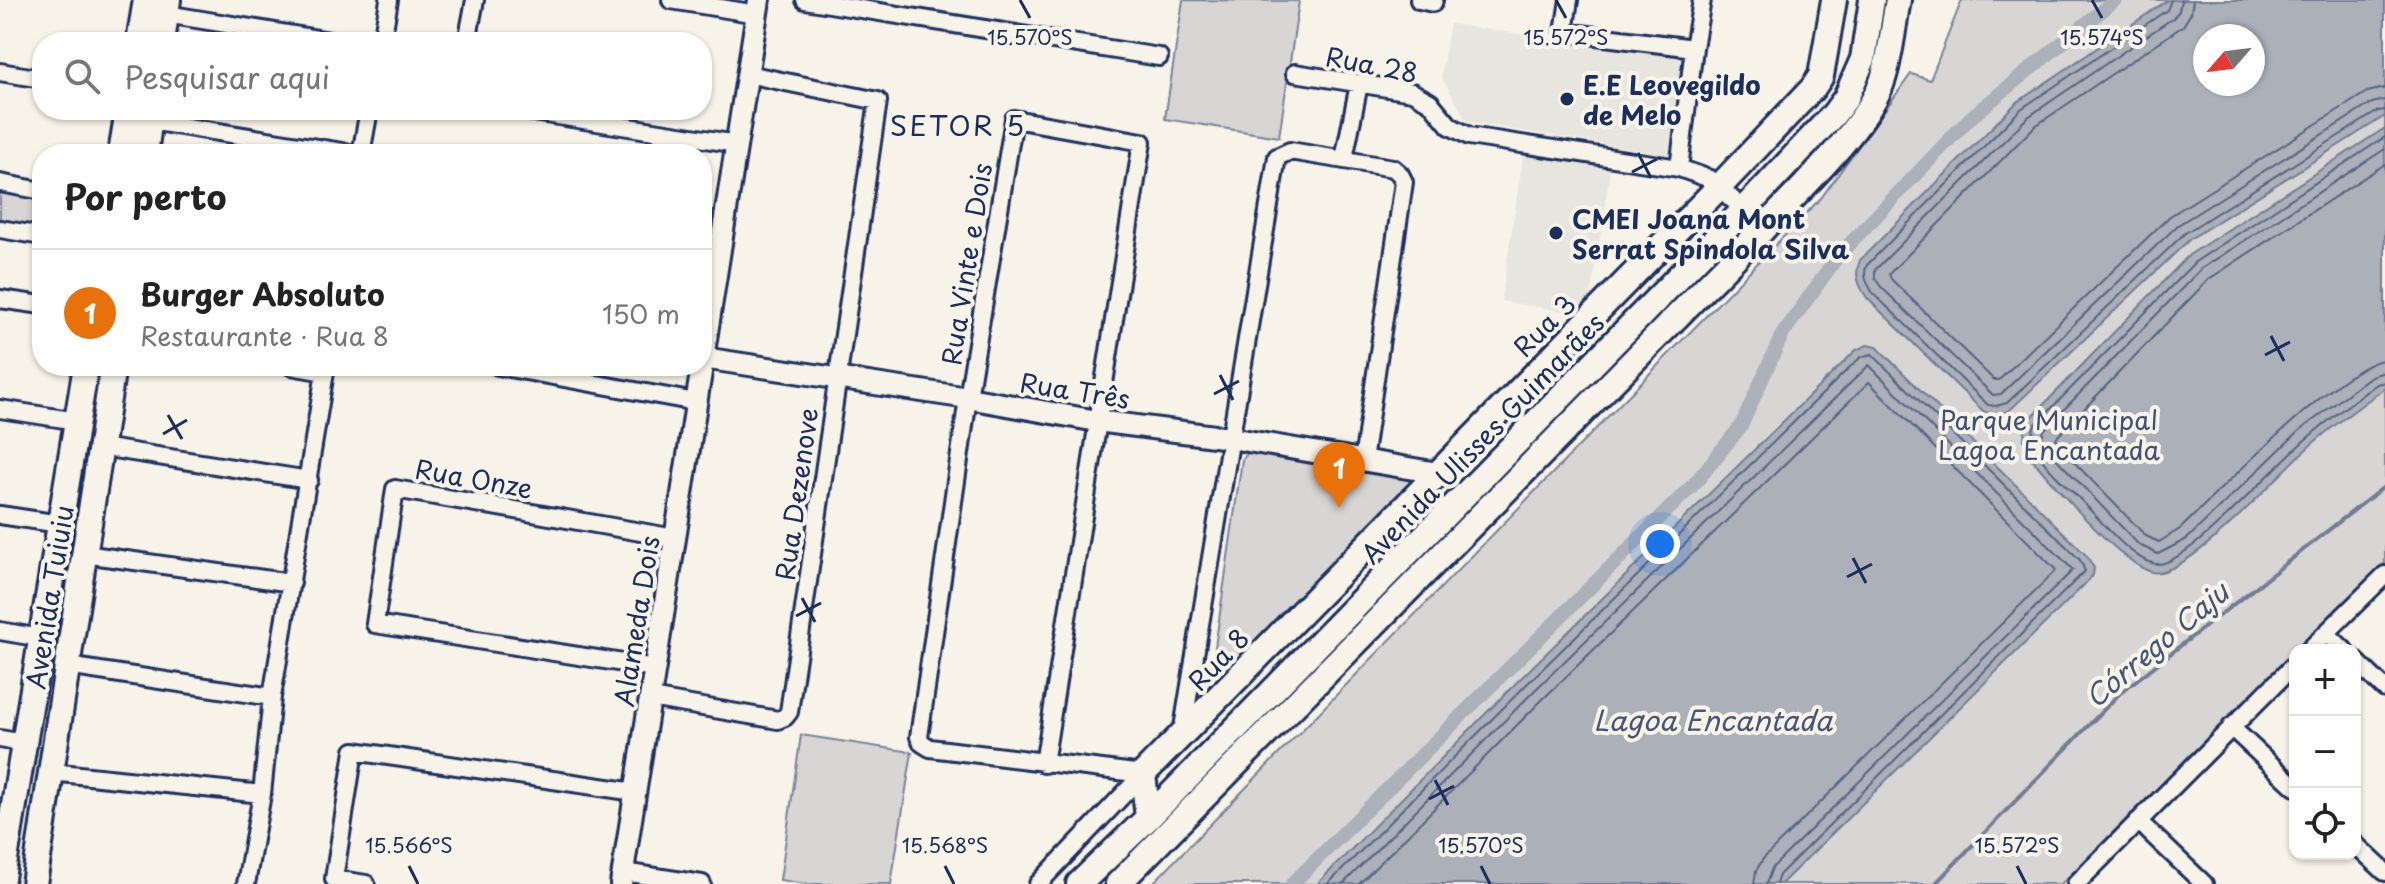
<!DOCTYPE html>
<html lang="pt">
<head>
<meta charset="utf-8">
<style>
	:root { --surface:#fff; --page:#f6f6f6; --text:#222; --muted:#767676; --line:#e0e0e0; --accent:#d93025 }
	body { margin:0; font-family:"Playpen Sans",sans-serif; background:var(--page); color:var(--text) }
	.controls { position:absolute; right:24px; bottom:24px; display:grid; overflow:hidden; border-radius:16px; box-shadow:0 2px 6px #0004 }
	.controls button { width:72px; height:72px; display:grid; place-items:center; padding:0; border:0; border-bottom:2px solid var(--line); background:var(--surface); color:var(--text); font:40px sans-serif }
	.compass { position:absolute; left:2193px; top:24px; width:72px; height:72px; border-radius:50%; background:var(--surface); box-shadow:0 2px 6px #0004; rotate:242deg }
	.you { position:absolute; left:1660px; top:544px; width:28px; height:28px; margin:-20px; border:6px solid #fff; border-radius:50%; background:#1a73e8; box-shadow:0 0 0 12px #1a73e833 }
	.badge { display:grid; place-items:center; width:52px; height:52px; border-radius:50%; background:var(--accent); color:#fff; font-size:26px; font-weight:700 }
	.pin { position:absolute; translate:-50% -66px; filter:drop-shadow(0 2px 4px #0008) }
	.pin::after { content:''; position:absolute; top:42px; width:28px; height:24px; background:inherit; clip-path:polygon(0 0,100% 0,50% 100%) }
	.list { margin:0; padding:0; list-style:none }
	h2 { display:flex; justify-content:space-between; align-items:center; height:104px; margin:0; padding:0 32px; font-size:34px }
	h2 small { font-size:26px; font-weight:400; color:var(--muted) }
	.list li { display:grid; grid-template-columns:52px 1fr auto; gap:24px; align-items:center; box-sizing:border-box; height:128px; padding:0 32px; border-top:2px solid var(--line) }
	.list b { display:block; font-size:30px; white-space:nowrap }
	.list p { margin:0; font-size:26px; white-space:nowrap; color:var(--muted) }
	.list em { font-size:26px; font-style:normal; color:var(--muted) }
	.icon { flex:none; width:44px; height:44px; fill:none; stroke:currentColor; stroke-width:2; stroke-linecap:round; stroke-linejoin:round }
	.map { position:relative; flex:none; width:2385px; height:884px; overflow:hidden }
	.search { position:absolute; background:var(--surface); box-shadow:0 2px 6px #0004; left:32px; top:32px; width:680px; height:88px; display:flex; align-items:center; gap:20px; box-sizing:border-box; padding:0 28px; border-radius:32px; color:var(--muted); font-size:30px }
	.panel { position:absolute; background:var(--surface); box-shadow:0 2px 6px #0004; left:32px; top:144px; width:680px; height:232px; border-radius:32px }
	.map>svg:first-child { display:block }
	.built { fill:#e6e5de }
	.green { fill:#d7d6d4; stroke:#798299; stroke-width:2; fill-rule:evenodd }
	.water { fill:#acb0b9; stroke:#727c95; stroke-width:2; fill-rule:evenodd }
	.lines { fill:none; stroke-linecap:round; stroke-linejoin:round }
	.shore { stroke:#556382; stroke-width:2 }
	.stream { stroke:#727c95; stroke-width:4 }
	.canal { stroke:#acb0b9; stroke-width:14 }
	.minor-casing { stroke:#1b2f5e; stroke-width:22 }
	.tertiary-casing { stroke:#1b2f5e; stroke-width:26 }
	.secondary-casing { stroke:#1b2f5e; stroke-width:30 }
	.minor { stroke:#f7f3e8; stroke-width:16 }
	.tertiary { stroke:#f7f3e8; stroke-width:20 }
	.secondary { stroke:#f7f3e8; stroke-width:24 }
	.ticks { fill:none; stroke:#1b2f5e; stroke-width:3 }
	.poi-dot { fill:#1b2f5e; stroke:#f7f3e8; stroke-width:3 }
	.labels { text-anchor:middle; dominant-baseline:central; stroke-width:8; stroke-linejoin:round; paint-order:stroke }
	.street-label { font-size:26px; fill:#1b2f5e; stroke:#f7f3e8 }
	.poi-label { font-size:26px; font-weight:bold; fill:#1b2f5e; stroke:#f7f3e8; text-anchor:start }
	.park-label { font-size:26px; fill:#415076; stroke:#f7f3e8 }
	.neighbourhood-label { font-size:28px; letter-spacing:2px; fill:#1b2f5e; stroke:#f7f3e8 }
	.water-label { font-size:28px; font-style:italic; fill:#465679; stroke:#f7f3e8 }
	.ticks-label { font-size:20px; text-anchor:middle; fill:#1b2f5e; stroke:#f7f3e8; stroke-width:8; stroke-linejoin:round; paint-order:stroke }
</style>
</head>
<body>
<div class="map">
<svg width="2385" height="884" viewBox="0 0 2385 884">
	<rect width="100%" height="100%" fill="#f7f3e8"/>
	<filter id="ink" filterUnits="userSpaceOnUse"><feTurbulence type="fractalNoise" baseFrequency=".0125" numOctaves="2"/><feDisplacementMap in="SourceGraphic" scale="16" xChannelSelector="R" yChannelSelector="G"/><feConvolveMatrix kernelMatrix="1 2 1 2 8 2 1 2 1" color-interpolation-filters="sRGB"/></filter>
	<g filter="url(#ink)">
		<path class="built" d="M1450,24L1686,58L1671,155L1468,122L1441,76Z
			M1524,151L1611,165L1588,315L1501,301Z"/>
		<path class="green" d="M1183,0L1299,1L1279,137L1165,119Z
			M1962,0H2385V563L2061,884H1152L1821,198L1911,74L1930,80ZM2205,36H2253V84H2205Z
			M0,192L42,199V226L0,219Z
			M1250,450L1423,477L1207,703L1242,460Z
			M801,735L912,752L891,884H806L780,880Z"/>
		<path class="water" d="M2168,0H2385V116L2190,239L2010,410L1996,415L1984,412L1867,298C1858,284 1854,275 1860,260L2016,103ZM2205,36H2253V84H2205Z
			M2385,128V388C2360,406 2335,424 2312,444C2283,469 2187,580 2152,572C2121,564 2054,485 2032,459L2024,440L2025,424L2189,255Z
			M1867,345L1877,347L2087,556L2094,568L2093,575L2084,585L1781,884H1317L1521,678L1845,361L1856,350Z"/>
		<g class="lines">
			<path class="shore" d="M2171,0L2167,10L2021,109L1867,265C1862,276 1867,283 1873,293L1988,405L1996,406L2007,403L2185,233L2378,111L2385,110
				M2181,0L2179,11L2173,18L2028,117L1875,270V278L1881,287L1993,395L2001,394L2178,225L2372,103L2385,100
				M2193,0L2191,13L2183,26L2035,126L1889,274L1891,279L1994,380H1999L2170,216L2367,92L2385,88
				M2385,137L2195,262L2034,426C2027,455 2061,480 2080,499C2097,516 2134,564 2158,564C2188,564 2278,463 2305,440C2328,420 2353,401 2377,384L2385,382
				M2385,149L2201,269L2044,430L2042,437L2048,450L2139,545L2158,554L2187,539L2299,431L2371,376L2385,372
				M2385,164L2209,279L2056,438L2071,459L2146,536L2159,542L2180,529C2214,496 2345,361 2385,360
				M1328,884L1527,684L1850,367L1861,357L1872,354L2080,560L2085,571L1779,875L1776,884
				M1343,884L1534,691L1869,365L2073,570L1772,868L1766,884
				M1359,884L1542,700L1869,382L2056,570L1763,859L1756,871L1754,884"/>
			<path class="stream" d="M1935,884L2120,693L2385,486"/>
			<path class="canal" d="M1292,884L1696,482L1741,426L1782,335L1838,256L1970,118L2115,0"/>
			<defs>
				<path id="minor" d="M671,0L757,14
					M805,0L1159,57
					M1419,0L1433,3L1434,0
					M1569,0L1564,32L1694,48L1702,0
					M166,14L336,42
					M382,42L389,0
					M467,42L475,0
					M0,72L42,79
					M1295,73L1412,92L1430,102L1450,126L1469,136L1679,168L1710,179L1744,210
					M520,110L737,144
					M150,121L355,154
					M361,154L369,110
					M1344,159L1359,84
					M1679,168L1694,48
					M0,183L42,191
					M0,229L42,236
					M0,299L42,305
					M291,366L325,372
					M498,366L696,402
					M0,409L77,421
					M101,447L309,480
					M0,515L60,524
					M84,554L292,583
					M0,631L41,638
					M2326,633L2344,650
					M2309,650L2385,575
					M2355,660L2385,689
					M67,666L272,697
					M655,668L375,624L395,489L675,538
					M650,698L778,720L785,717L789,712L878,101L747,74
					M2231,727L2295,787
					M1182,734L1277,157L1290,151L1393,168L1400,174L1404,182L1363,461
					M0,739L24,743
					M1044,764L1142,142L1014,119L968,398L919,737L922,743L930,748L1143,774
					M51,772L262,794
					M2138,821L2204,884
					M2355,844L2385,872
					M623,872L702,884
					M246,884L262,794L272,697L326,366
					M366,884L334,879L354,751L635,792
					M1038,884L1143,774
					M2076,884L2295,664"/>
				<path id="tertiary" d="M703,358L968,398L1097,421L1230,438L1438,473
					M702,365L759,0
					M621,884L702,366"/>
				<path id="secondary" d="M139,42L146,0
					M162,42L168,0
					M121,154L128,110
					M145,154L151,110
					M1148,818L1143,774L1720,186L1813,88L1821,76L1834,0
					M1,884L86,366
					M34,884L113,366
					M1079,884L1148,818L1744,210L1834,114L1846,98L1863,59L1872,0
					M1118,884L1763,229C1797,192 1869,125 1883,79C1891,54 1893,26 1898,0"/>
			</defs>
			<use href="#minor" class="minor-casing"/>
			<use href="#tertiary" class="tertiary-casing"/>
			<use href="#secondary" class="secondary-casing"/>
			<use href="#minor" class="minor"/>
			<use href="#tertiary" class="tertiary"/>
			<use href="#secondary" class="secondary"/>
		</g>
	</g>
	<path class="ticks" d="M1020,0L1030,18M1556,0L1566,18M2092,0L2102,18M1638,153L1651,178M1632,172L1657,159M2271,336L2284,361M2265,355L2290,342M1220,375L1233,400M1214,394L1239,381M168,415L182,439M163,434L187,420M1853,558L1866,583M1847,577L1872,564M802,598L815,622M796,616L821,603M1435,780L1448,805M1429,799L1454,786M409,866L418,884M945,866L954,884M1481,866L1490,884M2017,866L2026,884"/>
	<g class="poi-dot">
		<circle cx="1567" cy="99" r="8"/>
		<circle cx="1556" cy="233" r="8"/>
	</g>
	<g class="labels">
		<g class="street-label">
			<text transform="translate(1372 64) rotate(11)">Rua 28</text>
			<text transform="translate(966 264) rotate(-81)">Rua Vinte e Dois</text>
			<text transform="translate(1544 325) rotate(-45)">Rua 3</text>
			<text transform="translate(1075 390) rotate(9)">Rua Três</text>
			<text transform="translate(1482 438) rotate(-46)">Avenida Ulisses Guimarães</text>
			<text transform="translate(474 478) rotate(10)">Rua Onze</text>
			<text transform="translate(796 494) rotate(-82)">Rua Dezenove</text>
			<text transform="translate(49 597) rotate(-81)">Avenida Tuiuiu</text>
			<text transform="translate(636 621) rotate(-81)">Alameda Dois</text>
			<text transform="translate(1218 659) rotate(-46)">Rua 8</text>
		</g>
		<g class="poi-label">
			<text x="1583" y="84">E.E Leovegildo<tspan x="1583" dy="30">de Melo</tspan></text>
			<text x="1572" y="218">CMEI Joana Mont<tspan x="1572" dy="30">Serrat Spindola Silva</tspan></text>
		</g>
		<g class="park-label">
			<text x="2049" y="419">Parque Municipal<tspan x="2049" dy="30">Lagoa Encantada</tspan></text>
		</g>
		<g class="neighbourhood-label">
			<text x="958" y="124">SETOR 5</text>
		</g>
		<g class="water-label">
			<text transform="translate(2156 644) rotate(-40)">Córrego Caju</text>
			<text x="1713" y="719">Lagoa Encantada</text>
		</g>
	</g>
	<g class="ticks-label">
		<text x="1030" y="45">15.570°S</text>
		<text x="1566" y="45">15.572°S</text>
		<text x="2102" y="45">15.574°S</text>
		<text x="409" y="853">15.566°S</text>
		<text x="945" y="853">15.568°S</text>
		<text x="1481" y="853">15.570°S</text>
		<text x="2017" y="853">15.572°S</text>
	</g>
</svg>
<div class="controls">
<button>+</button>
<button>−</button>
<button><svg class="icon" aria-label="locate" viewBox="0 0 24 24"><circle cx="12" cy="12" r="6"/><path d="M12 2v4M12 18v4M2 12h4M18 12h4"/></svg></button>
</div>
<svg class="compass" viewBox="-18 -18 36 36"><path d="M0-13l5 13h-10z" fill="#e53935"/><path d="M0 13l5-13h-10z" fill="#767676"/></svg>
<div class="you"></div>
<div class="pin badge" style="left:1339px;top:508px;background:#e8710a">1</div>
<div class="search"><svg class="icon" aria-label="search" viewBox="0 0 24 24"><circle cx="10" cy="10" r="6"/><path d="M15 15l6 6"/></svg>Pesquisar aqui</div>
<section class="panel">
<h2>Por perto<small></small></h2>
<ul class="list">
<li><span class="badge" style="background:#e8710a">1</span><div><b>Burger Absoluto</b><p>Restaurante · Rua 8</p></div><em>150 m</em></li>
</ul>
</section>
</div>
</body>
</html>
